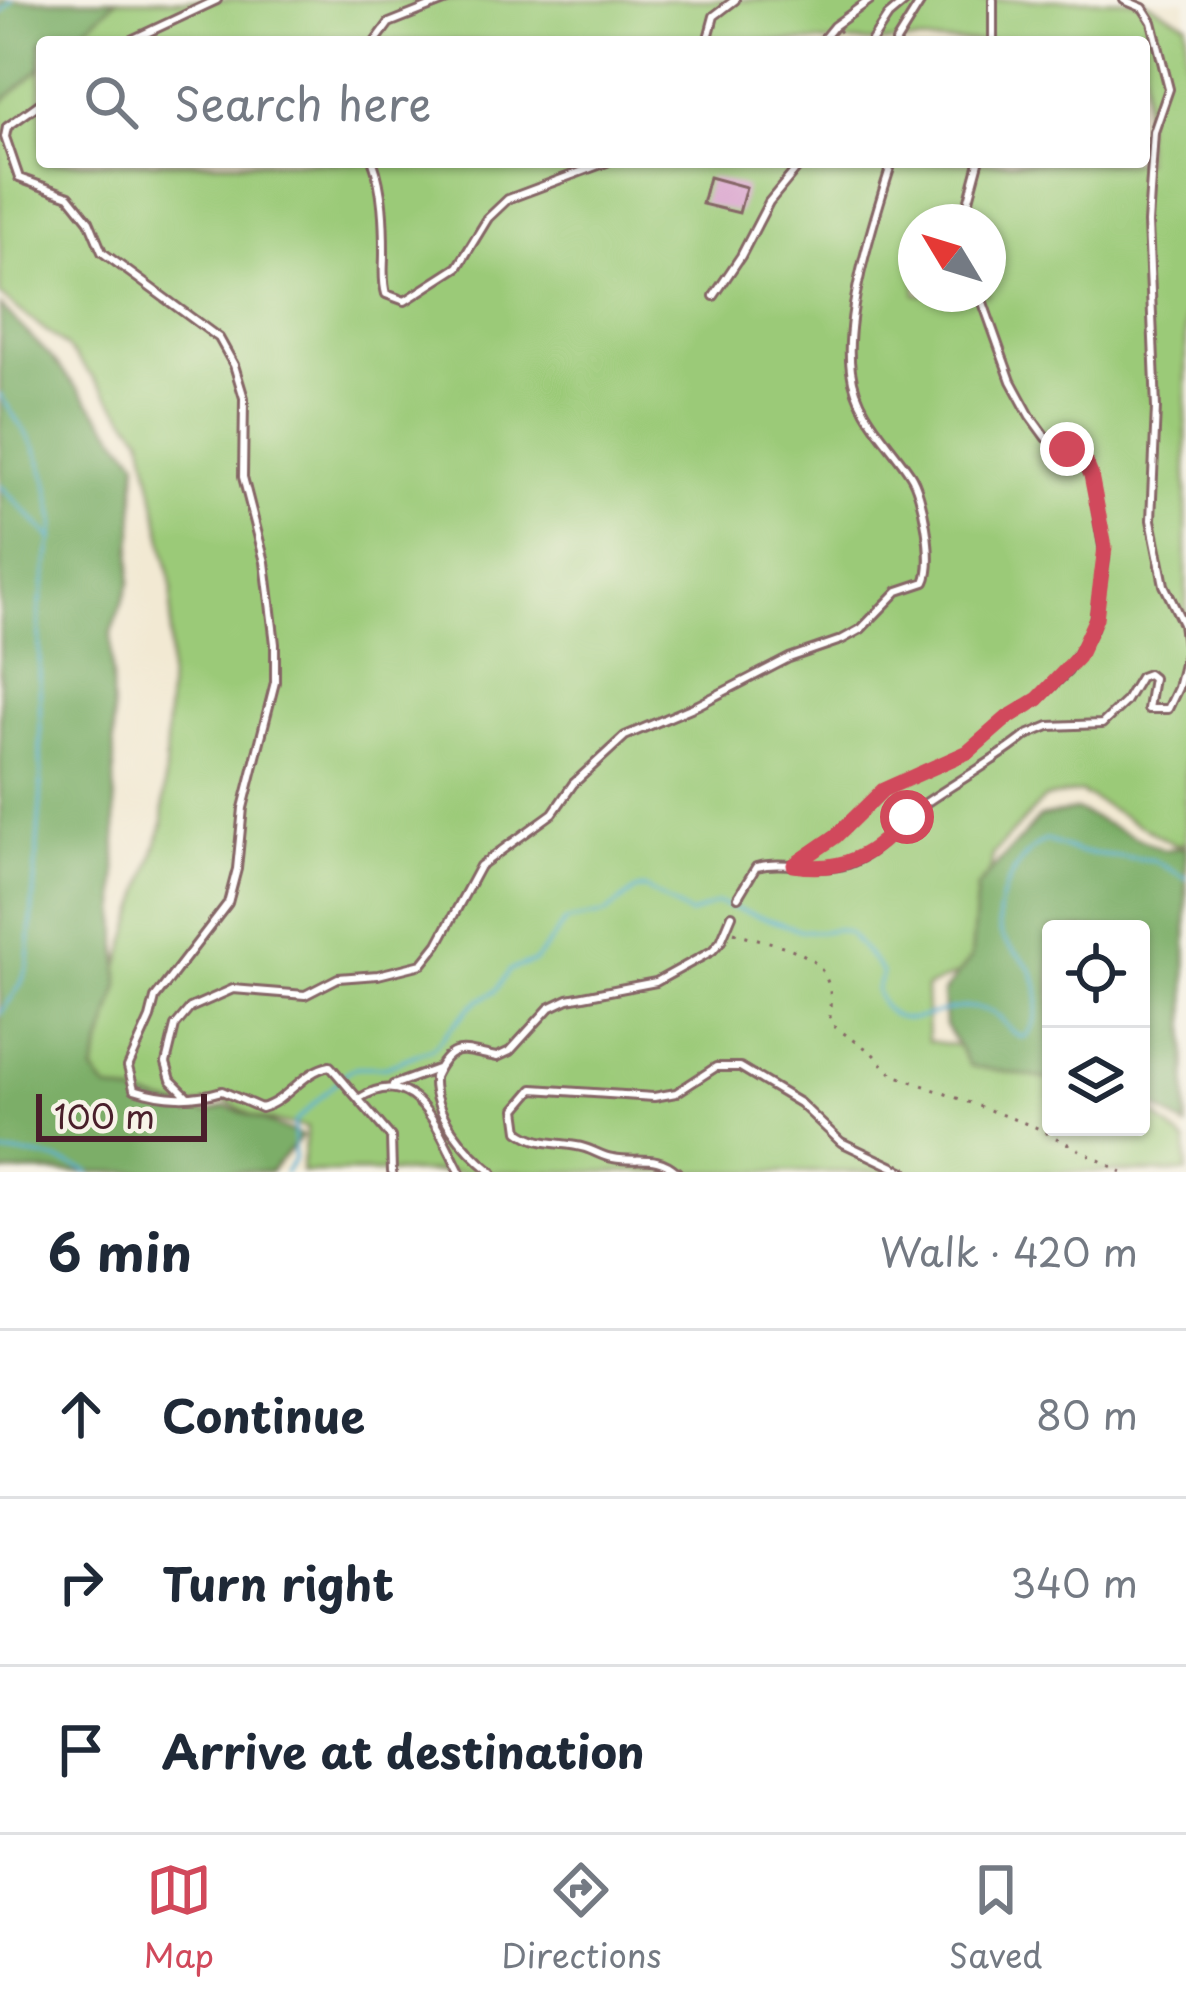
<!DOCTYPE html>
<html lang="en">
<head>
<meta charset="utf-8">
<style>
	:root { --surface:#fff; --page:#f2f2f3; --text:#1f2937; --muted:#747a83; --line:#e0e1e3; --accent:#d1495b }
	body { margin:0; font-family:"Playpen Sans",sans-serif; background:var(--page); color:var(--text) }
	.controls { position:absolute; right:36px; bottom:36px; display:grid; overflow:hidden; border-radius:12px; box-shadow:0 3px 9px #0004 }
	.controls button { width:108px; height:108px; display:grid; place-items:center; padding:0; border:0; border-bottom:3px solid var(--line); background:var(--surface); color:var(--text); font:60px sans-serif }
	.compass { position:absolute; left:898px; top:204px; width:108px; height:108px; border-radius:50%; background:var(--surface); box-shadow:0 3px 9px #0004; rotate:308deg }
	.scale { position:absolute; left:36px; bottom:30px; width:171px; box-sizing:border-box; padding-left:12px; border:6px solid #4a1f2b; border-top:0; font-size:33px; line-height:42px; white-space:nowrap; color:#4a1f2b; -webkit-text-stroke:9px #f7f3e8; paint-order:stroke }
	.stop { position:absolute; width:36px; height:36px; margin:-27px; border:9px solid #d1495b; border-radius:50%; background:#fff }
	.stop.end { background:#d1495b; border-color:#fff; box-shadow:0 3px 12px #0008 }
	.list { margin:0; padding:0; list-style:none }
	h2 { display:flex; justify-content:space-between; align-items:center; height:156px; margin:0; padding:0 48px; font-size:51px }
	h2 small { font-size:39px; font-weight:400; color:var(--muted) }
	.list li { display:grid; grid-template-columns:78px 1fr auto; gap:36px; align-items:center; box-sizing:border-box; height:168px; padding:0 48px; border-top:3px solid var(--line) }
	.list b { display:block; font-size:45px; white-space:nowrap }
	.list em { font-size:39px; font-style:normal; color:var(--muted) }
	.icon { flex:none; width:66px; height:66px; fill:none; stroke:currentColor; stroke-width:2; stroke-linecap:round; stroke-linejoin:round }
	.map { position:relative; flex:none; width:1186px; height:1172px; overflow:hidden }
	.search { position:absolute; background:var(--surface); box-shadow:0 3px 9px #0004; left:36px; right:36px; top:36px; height:132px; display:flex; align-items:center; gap:30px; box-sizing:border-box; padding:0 42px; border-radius:12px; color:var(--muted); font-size:45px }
	.sheet { height:660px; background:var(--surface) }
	nav { display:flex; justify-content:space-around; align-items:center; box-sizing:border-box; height:168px; border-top:3px solid var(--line); background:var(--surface); font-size:33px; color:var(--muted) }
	nav a { display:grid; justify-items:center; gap:6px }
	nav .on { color:var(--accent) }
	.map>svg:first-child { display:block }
	.green { fill:#9bca78; stroke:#727452; stroke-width:3; fill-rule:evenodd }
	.forest { fill:#7cae68; stroke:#63664a; stroke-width:3 }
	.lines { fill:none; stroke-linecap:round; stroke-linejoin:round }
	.stream { stroke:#5ab2d7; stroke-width:3 }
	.building { fill:#d9a2ce }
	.service-casing { stroke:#856666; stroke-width:12 }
	.path { stroke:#856666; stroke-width:3; stroke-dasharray:3 9; stroke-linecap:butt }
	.service { stroke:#fff; stroke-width:6 }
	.route { stroke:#d1495b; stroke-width:15 }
</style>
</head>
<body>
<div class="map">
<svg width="1186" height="1172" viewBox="0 0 1186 1172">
	<rect width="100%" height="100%" fill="#f7f3e8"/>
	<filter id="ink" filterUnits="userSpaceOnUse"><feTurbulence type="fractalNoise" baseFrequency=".00833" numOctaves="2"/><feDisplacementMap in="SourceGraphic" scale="24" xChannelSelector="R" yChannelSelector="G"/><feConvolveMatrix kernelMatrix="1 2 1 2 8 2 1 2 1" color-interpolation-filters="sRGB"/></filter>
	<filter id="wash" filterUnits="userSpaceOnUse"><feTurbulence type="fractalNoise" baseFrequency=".004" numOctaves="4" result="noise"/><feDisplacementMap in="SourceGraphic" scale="48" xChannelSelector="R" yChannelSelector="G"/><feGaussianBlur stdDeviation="2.7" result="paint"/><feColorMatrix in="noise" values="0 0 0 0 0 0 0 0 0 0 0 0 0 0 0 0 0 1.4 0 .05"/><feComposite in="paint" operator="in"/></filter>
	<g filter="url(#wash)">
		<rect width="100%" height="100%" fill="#f2e9d3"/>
		<path class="green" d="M105,0H1143L1186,23V843L1175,845L1080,792L1045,798L993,854L977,965L926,988L928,1041L1051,1061V1127H1141V1102L1186,1143V1172H301L307,1128L256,1118L225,1100L185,1108L97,1093L85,1076L163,824L172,587L142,436L67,347L0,295V94L42,54V162H1144V42H54ZM916,222H988V294H916Z"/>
		<path class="forest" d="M0,0H117L70,42H42V67L0,104Z
			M0,305L50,356L137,460L130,583L111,632L119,985L93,1072L107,1089L207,1113L226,1106L302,1136L270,1172H0Z
			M1076,810L1164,850L1186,847V1127L1141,1097V929H1051V1080L970,1066L945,1025L943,993L971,958L977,887L1040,817Z"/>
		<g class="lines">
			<path class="stream" d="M0,14L12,0
				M0,395L35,447L47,480L55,523L39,610L41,796L28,966L20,986L0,1014
				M0,485L53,540
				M0,1154C33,1152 60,1159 90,1172
				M285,1172L294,1160V1123L347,1072L356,1067H385L433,1048L472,1005L496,990L510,970L535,961L566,921L605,914L636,890L645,888L690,915L717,903L801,930L819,932L836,929L849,933L879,968L882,974L876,990C894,1046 937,1002 977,1008C1008,1013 1003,1032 1024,1038C1039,1025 1042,994 1034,975C1028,960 1011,951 1003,938C986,909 1019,852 1046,840L1078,852L1153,860L1186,878"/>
		</g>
		<g id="blocks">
			<path class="building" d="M709,177L746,187L739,213L702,204Z"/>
		</g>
	</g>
	<g filter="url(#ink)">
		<use href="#blocks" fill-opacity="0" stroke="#856666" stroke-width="3"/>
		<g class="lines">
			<defs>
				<path id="service" d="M993,0V42
					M1124,0L1143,8L1152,22L1169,89L1154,132L1148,223L1156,408L1151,520L1164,585L1183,624L1186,645
					M127,42L217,0
					M375,42L389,23L447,0
					M707,42L714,16L735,0
					M821,42L834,26L870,0
					M871,42L888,16L907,0
					M896,42L922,0
					M42,102L7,127L5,137L19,178L69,196L89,221L102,252L219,338L234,365L244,398L243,477L265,562L275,644V682L243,808L237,869L228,903L155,998L150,1018L128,1067L134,1089C165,1099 192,1100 222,1091L261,1108C288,1101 302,1071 330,1066L391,1137L392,1172
					M373,162C383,190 384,224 384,253C384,268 382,280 386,294L405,301L458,267L488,218L508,199L607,162
					M963,222L979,162
					M714,296L741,256L769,202L802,162
					M794,865L836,836L883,790L968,752L1007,718L1038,699L1068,671L1093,628L1105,558L1091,475L1078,455L1046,438L1030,416L1011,381L980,294
					M738,897L756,867C786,859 817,873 848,864C880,853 894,826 920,807C955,782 994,762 1027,735L1049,726L1102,724L1125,702L1140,677L1148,674L1153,678L1148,709H1168L1178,688L1186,656
					M393,1085L437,1069
					M186,1095L171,1080L166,1063L175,1026L190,1008L233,989L305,995L338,978L378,975L422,964L438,944L480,866L553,813L573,784L625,736L698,705L789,658L841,640L861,629L898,591L925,582C935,562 923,493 910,474C887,439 857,415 851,371C843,314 875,217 892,162
					M360,1098C416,1063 439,1132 460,1172
					M492,1172C465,1151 432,1113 434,1077C452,1039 465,1052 497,1057L510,1051L549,1008L568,999L656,982L712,951L721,941L732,915
					M677,1172C656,1153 638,1163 613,1158C603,1157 595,1151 585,1148C562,1141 540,1147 519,1131L516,1109L533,1089L654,1097L676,1093L716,1067H740L800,1103L841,1142L904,1172"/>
			</defs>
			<use href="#service" class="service-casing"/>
			<path class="path" d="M838,30L849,42
				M734,932C766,944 820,946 829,987C833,1001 827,1012 832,1025L871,1052L892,1074L1035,1127L1122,1172"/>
			<use href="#service" class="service"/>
		</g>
	</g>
	<g class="lines" filter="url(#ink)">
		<path class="route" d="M907,817C875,854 844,873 794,865L836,836L883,790L968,752L1007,718L1038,699L1078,657L1096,618L1105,547L1091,475L1086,463L1067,449"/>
	</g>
</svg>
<div class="controls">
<button><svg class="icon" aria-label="locate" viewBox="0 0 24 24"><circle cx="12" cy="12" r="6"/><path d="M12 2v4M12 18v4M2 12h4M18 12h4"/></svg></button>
<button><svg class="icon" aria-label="layers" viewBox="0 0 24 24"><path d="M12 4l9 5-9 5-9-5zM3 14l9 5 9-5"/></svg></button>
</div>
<svg class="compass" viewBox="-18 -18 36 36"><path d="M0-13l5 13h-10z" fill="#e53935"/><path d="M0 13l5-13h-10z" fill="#747a83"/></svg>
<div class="scale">100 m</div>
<div class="stop" style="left:907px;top:817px"></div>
<div class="stop end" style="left:1067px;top:449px"></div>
<div class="search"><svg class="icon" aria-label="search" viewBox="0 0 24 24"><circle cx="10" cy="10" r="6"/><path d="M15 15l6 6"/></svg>Search here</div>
</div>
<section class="sheet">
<h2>6 min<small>Walk · 420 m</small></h2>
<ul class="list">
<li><svg class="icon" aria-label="ahead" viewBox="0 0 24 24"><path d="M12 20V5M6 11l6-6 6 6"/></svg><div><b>Continue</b></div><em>80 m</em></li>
<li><svg class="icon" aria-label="right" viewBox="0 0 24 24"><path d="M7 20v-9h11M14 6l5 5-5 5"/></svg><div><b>Turn right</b></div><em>340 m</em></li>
<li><svg class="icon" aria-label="arrive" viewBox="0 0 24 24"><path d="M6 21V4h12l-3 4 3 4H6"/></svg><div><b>Arrive at destination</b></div></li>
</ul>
</section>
<nav>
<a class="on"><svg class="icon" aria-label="map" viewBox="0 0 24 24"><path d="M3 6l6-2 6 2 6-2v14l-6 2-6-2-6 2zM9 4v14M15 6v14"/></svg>Map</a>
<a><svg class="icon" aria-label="directions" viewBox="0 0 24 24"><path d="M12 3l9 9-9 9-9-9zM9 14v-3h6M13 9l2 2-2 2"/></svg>Directions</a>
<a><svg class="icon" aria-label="saved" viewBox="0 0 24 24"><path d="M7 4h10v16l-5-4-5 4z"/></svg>Saved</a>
</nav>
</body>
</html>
